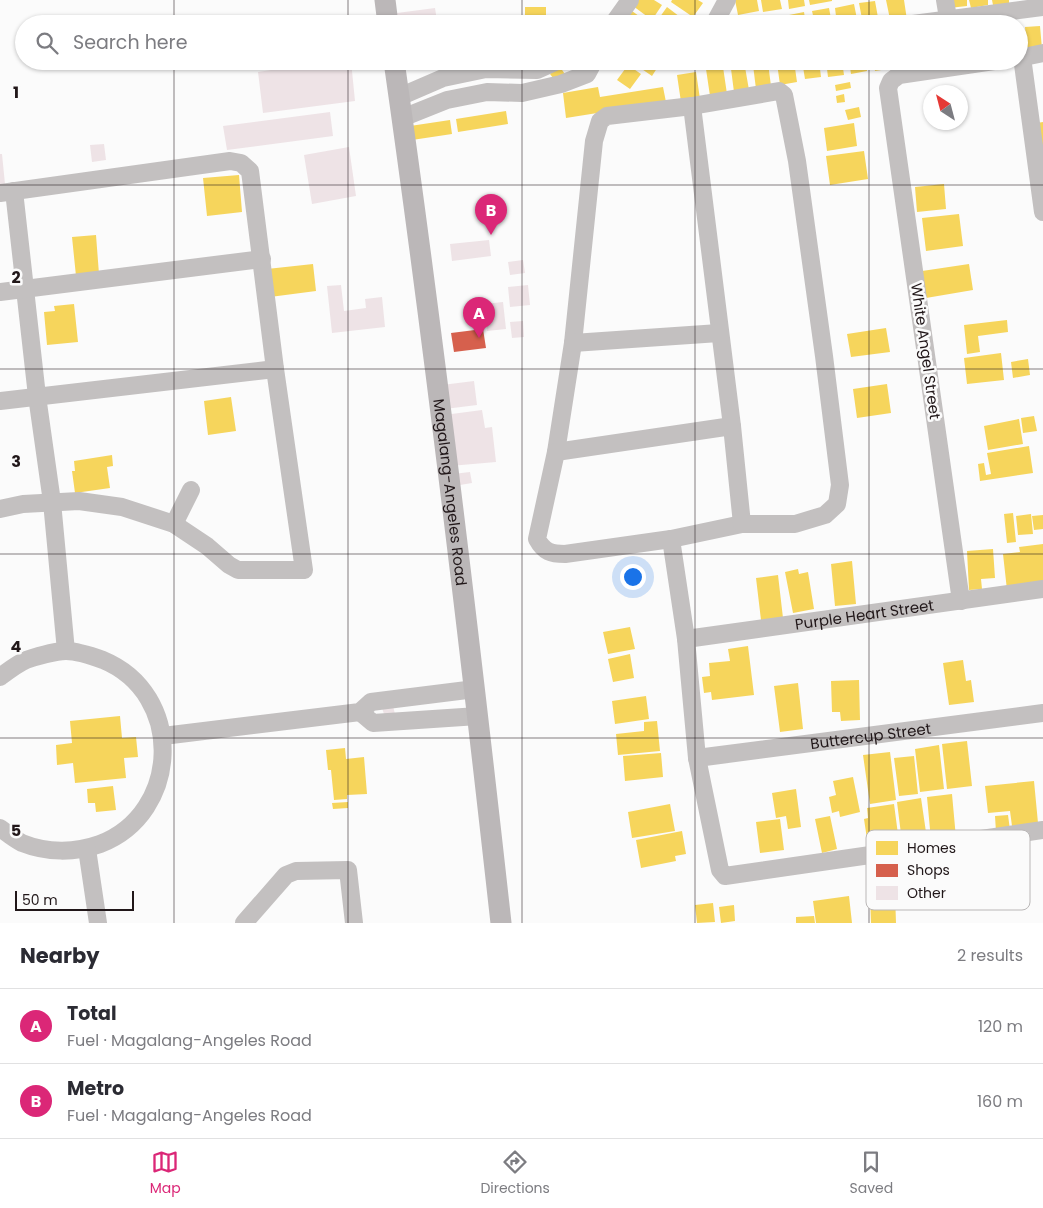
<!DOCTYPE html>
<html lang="en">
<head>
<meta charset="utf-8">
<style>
	:root { --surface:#fff; --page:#f2f2f3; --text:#2b2b33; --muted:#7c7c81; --line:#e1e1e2; --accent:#db2777 }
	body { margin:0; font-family:Poppins,sans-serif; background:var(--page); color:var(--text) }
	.compass { position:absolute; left:923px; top:85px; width:45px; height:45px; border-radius:50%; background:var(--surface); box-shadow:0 1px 4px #0004; rotate:324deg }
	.scale { position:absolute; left:15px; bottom:12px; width:119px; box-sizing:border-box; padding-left:5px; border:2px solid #211719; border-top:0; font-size:14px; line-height:18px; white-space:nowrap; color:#211719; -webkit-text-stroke:4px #fbfbfb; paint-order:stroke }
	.you { position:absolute; left:632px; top:576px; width:18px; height:18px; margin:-12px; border:4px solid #fff; border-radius:50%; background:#1a73e8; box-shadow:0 0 0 8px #1a73e833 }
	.badge { display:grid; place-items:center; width:32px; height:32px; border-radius:50%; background:var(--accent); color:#fff; font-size:16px; font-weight:700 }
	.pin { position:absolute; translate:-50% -41px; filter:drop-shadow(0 1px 2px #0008) }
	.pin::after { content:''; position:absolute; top:26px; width:18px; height:15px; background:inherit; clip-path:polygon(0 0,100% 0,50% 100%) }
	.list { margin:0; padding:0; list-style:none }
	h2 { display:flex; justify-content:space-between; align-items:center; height:65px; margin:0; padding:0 20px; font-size:21px }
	h2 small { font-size:16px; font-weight:400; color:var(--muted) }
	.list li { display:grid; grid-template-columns:32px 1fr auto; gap:15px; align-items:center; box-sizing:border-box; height:75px; padding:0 20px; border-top:1px solid var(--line) }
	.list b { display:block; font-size:19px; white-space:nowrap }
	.list p { margin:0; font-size:16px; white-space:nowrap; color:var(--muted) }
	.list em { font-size:16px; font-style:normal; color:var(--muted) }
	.icon { flex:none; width:28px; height:28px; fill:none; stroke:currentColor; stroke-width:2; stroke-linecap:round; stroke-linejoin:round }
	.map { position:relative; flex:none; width:1043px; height:923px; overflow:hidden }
	.search { position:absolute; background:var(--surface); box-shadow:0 1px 4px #0004; left:15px; right:15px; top:15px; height:55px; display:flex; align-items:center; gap:12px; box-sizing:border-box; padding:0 18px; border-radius:28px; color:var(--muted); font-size:19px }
	.sheet { height:215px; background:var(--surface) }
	nav { display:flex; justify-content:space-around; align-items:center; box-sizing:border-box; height:70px; border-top:1px solid var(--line); background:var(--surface); font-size:14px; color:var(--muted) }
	nav a { display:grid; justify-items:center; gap:2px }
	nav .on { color:var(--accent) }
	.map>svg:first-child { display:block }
	.homes { fill:#f6d55c }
	.shops { fill:#d6604d }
	.building { fill:#eee3e6 }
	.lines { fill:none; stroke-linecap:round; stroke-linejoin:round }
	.minor { stroke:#c3c0c0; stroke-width:18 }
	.major { stroke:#bbb7b8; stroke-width:21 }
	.grid { fill:none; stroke:#211719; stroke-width:1; stroke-opacity:0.55 }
	.labels { text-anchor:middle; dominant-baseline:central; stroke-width:5; stroke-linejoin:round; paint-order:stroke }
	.street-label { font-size:15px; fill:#211719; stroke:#fbfbfb }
	.key { fill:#fbfbfb; stroke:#bab7b7; stroke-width:1 }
	.key-label { font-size:14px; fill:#211719 }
	.grid-label { font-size:16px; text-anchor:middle; font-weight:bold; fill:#211719; stroke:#fbfbfb; stroke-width:5; stroke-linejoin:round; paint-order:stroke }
</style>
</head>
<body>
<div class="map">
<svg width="1043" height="923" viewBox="0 0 1043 923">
	<rect width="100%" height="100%" fill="#fbfbfb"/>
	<path class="homes" d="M637,0H654L662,5L652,20L633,6Z
		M672,0H698L703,3L693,17L671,2Z
		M735,0H757L759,11L738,15Z
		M761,0H780L782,9L763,12Z
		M788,0H804L805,6L789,9Z
		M809,0H832V1L810,5Z
		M886,0H904L907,20L891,24Z
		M948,0H967V6L949,8Z
		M969,0H988V5L971,8Z
		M992,0H1009V4L993,5Z
		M875,1L879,23L863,24L859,3Z
		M854,4L858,24H837L835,8Z
		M525,7H546V24H525Z
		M667,7L688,23L687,24H661L657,21Z
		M829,8L832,24H815L812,11Z
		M632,11L650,24H623Z
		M804,12L806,24H790L789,15Z
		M781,15L782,24H765L764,18Z
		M759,16L760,24H744L743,19Z
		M735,20L736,24H722V22Z
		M1040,26L1042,49L1027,50L1025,27Z
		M1023,29L1025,52H1019V30Z
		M630,61H660L661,62L652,76Z
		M787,61H794L797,82L780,85L777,63Z
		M802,61H819L821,77L805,79Z
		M826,61H842L844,75L828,77Z
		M849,61H866L867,71L851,74Z
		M873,61H893L894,68L875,71Z
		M898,61H914L915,65L899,67Z
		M768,63L771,86L756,89L753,65Z
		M628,65L641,74L630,89L617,80Z
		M560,67L567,77L557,83L550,74Z
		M723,67L727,94L710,96L706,69Z
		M745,67L749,90L734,92L731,69Z
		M696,72L700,99L681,102L677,75Z
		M850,82L851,88L836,91L835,85Z
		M598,87L600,97L663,87L666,102L566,118L563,93Z
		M844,94L845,102L837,103L836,96Z
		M859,107L861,117L848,120L845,110Z
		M506,111L508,124L458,132L456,119Z
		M450,120L452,134L412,140L410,126Z
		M1043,122V146H1042L1037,123Z
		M854,123L857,146L827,151L824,128Z
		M864,151L868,179L830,185L826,156Z
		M239,175L242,212L207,216L203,178Z
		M944,184L946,209L917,212L915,187Z
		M959,214L963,246L926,251L922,218Z
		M96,235L99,274L76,276L72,237Z
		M313,264L316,291L270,297L267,269Z
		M969,264L973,290L926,298L922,271Z
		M74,304L78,342L47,345L44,312L55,311L54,306Z
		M1007,320L1008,332L978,336L980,352L967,354L964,325Z
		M886,328L890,352L851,357L847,334Z
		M1001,353L1004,380L967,384L964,358Z
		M1028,359L1030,375L1013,378L1011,362Z
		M887,384L891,413L857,418L853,389Z
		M231,397L236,431L208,435L204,401Z
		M1034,416L1037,431L1023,433L1021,418Z
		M1019,419L1023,444L988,450L984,426Z
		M1029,446L1033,473L980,481L978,464L984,463L986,475L991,474L987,453Z
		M112,455L113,466L107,467L110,488L75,493L72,471H75L74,461Z
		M1013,513L1016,542L1007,543L1004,514Z
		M1031,514L1033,534L1018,535L1016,516Z
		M1043,515V529L1034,530L1032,516Z
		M1043,544V586L1007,590L1003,554L1020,552L1019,547Z
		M993,549L995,578L981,579L982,589L969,590L967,551Z
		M852,561L856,604L835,606L831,564Z
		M798,569L799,574L808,572L814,609L793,613L785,572Z
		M778,575L783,618L761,620L756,578Z
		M630,627L635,649L608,654L603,632Z
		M748,646L754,695L712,700L711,692L704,693L702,677L710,676L709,663L730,661L728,649Z
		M630,654L634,678L613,682L608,659Z
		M963,660L966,681L971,680L974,702L949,705L943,663Z
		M859,680L860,720L841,721L840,712H832L831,681Z
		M798,683L803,729L780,732L774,686Z
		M646,696L649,719L615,724L612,701Z
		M120,716L122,738L136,737L138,757L124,758L126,778L75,783L73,763L57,765L56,745L72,743L70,721Z
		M657,721L660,751L618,755L616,734L644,731V722Z
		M967,741L972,786L947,789L942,744Z
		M939,745L944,789L920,792L915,749Z
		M345,748L346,759L364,757L367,794L347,795V799L334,800L331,770H328L326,750Z
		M890,752L896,800L870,804L863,755Z
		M661,753L663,777L625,781L623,756Z
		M914,756L918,794L899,796L894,758Z
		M853,777L860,812L840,817L839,811L832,813L829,797L836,795L833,781Z
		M1034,781L1038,823L1012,826L1010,811L988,813L985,786Z
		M113,786L116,810L96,812L95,803H88L87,789Z
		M796,789L801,827L788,829L786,816L776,818L772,793Z
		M952,794L956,838L931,840L927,797Z
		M921,798L927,839L902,842L897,802Z
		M348,802V808L333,809L332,803Z
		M670,804L675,831L632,838L628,812Z
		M894,804L899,842L868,846L864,819L868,818L867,808Z
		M1008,815L1010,830L996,832L995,816Z
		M830,816L837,849L822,853L815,819Z
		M780,819L784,850L760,853L756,822Z
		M682,831L686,854L675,856L676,861L641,868L636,840Z
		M895,893L896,923H871L870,895Z
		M849,896L852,923H816L813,901Z
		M713,903L715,922L697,923L695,905Z
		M734,905L735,921L721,923L719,907Z
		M814,916L815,923H796V917Z"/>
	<path class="shops" d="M483,329L486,348L454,352L451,333Z"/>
	<path class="building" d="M435,8L437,21L399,24L397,13Z
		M346,20V24H335V21Z
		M270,61H351L355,101L263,113L258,72L271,70Z
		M330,112L333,136L227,150L223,126Z
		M104,144L106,160L92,162L90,145Z
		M349,147L356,196L312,204L304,155Z
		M0,154H2L5,184L0,185Z
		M489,240L491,256L452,261L450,244Z
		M523,260L525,273L510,275L508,262Z
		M341,285L344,311L366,308L365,299L382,297L385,327L332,333L327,286Z
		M528,285L530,305L510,307L508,287Z
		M503,302L506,329L487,331L484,304Z
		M523,321L524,337L512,338L510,322Z
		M474,381L477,405L445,409L442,385Z
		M482,410L485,428L492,427L496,462L450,466L444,415Z
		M470,472L472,483L454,486L453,474Z
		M393,706L395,714L385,717L382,708Z"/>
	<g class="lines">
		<g class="minor">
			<path d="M945,0L948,18"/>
			<path d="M613,24L630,0"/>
			<path d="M714,24L727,0"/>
			<path d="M913,24L1043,7"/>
			<path d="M1022,57L1043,212"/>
			<path d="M1019,58L1043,53"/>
			<path d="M779,91L784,95L797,161L824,356L840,485L837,504L825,515L795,524H742L671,539L565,554C551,554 544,552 537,539L556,452L573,343L594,141L600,121L607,116L692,106Z"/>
			<path d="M399,97L443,78L486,69L537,70L557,61"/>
			<path d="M692,106L732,426L742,524"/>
			<path d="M402,118L447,100L487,92L522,93L561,84L587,74L594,61"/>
			<path d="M14,191L37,396L52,502L66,651"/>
			<path d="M0,193L230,161L241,163L250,171L275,369L304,570H238L229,565L207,546L174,524L122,507L79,501L23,504L0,509"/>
			<path d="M0,292L262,259"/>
			<path d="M573,343L719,333"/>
			<path d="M0,401L275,369"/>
			<path d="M556,452L732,426"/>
			<path d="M174,524L191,490"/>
			<path d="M671,539L686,639L697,758L720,870L725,876L1043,830"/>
			<path d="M961,601L888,88L891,81L899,75L994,61"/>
			<path id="s1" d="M686,639L1043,589"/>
			<path d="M0,677C8,671 17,664 26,660C35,657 56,651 66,651C78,651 92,656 103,660C185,694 181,813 100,844C75,853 47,853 22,843C14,839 7,833 0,828"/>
			<path d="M360,712L373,723L478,716"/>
			<path d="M163,736L360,712L371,702L475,689"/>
			<path id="s2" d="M697,758L1043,713"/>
			<path d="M87,849L98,923"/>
			<path d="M244,923L286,875L296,871L348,870L354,923"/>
		</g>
		<g class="major">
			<path d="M385,0L388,24"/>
			<path id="s3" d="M394,61C435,348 469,635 501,923"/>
		</g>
	</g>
	<path class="grid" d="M174,0V24M348,0V24M522,0V24M695,0V24M869,0V24M174,61V923M348,61V923M522,61V923M695,61V923M869,61V923M0,185H1043M0,369H1043M0,554H1043M0,738H1043"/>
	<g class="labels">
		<g class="street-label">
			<text transform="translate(926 351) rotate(82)">White Angel Street</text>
			<text stroke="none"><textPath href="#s3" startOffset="435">Magalang-Angeles Road</textPath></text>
			<text stroke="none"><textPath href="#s1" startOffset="180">Purple Heart Street</textPath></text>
			<text stroke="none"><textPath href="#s2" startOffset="175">Buttercup Street</textPath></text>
		</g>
	</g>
	<rect x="866" y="830" width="164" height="80" rx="8" class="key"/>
	<rect x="876" y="841" width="22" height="14" fill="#f6d55c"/>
	<rect x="876" y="864" width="22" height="13" fill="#d6604d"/>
	<rect x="876" y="886" width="22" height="14" fill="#eee3e6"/>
	<g class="key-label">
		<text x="907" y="853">Homes</text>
		<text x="907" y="875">Shops</text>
		<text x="907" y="898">Other</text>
	</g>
	<g class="grid-label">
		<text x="16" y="98">1</text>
		<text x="16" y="283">2</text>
		<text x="16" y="467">3</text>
		<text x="16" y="652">4</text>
		<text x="16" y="836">5</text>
	</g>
</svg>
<svg class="compass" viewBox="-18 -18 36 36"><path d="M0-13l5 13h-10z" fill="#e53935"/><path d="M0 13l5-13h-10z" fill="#7c7c81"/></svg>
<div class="scale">50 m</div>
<div class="you"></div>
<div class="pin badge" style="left:479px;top:338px">A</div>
<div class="pin badge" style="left:491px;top:235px">B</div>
<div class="search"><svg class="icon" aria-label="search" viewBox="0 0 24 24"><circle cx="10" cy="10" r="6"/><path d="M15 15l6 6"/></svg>Search here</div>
</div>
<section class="sheet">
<h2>Nearby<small>2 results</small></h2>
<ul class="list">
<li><span class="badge">A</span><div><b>Total</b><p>Fuel · Magalang-Angeles Road</p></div><em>120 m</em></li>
<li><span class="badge">B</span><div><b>Metro</b><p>Fuel · Magalang-Angeles Road</p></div><em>160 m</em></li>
</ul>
</section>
<nav>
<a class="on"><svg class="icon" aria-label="map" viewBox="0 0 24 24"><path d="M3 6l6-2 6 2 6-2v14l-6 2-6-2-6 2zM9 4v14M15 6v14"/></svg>Map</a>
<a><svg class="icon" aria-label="directions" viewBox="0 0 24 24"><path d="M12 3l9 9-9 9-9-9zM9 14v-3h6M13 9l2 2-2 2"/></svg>Directions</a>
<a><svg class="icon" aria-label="saved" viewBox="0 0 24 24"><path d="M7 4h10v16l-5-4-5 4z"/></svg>Saved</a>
</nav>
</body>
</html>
